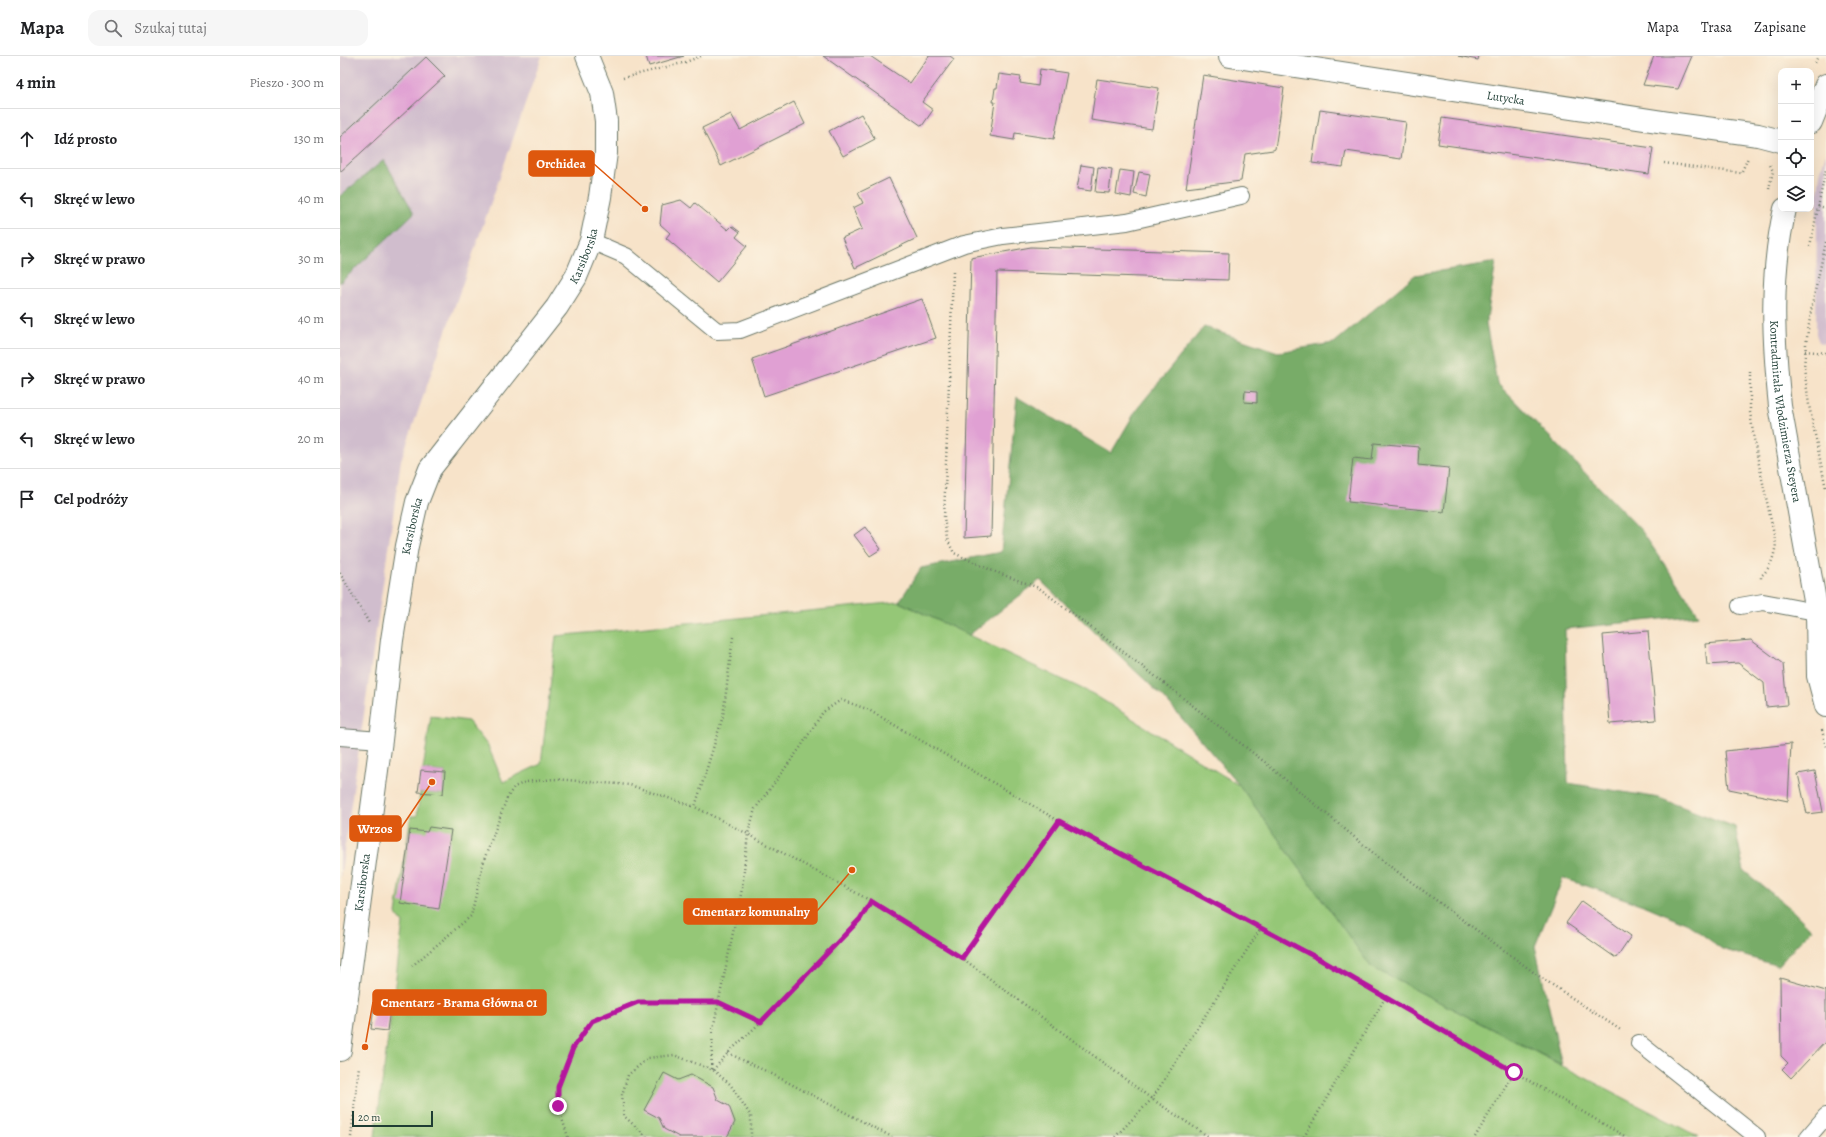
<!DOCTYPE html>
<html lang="pl">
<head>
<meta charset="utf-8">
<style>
	:root { --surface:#fff; --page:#f6f6f6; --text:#202124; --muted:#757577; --line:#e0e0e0 }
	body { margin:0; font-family:Alegreya,serif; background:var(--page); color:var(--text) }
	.controls { position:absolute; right:12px; top:12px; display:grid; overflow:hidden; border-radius:8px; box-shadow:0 4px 16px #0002 }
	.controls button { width:36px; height:36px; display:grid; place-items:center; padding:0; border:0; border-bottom:1px solid var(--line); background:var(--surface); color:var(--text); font:20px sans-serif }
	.scale { position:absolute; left:12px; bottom:10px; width:81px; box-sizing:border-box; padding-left:4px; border:2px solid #1f3d34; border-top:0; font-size:11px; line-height:14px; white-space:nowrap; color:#1f3d34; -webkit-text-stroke:3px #fcf5e5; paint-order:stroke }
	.stop { position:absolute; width:12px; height:12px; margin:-9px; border:3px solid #b5179e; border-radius:50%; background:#fff }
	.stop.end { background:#b5179e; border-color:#fff; box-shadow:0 1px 4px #0008 }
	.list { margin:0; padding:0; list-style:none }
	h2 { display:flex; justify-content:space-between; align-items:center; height:52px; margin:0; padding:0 16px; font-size:17px }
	h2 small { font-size:13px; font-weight:400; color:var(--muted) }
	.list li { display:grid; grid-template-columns:26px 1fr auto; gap:12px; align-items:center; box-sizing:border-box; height:60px; padding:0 16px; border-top:1px solid var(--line) }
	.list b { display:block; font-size:15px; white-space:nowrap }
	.list em { font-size:13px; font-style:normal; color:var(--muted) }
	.icon { flex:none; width:22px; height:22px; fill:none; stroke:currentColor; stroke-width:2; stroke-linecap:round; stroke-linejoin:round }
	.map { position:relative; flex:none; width:1486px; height:1081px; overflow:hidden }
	header { display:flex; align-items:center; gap:24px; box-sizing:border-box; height:56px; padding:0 20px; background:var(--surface); border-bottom:1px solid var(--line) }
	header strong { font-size:19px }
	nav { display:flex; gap:22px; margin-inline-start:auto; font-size:14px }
	.search { width:280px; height:36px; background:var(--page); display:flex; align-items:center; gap:10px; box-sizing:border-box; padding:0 14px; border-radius:12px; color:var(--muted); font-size:15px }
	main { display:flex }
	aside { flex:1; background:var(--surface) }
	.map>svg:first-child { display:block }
	.industrial { fill:#d0bdcd }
	.green { fill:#95c777; stroke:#5a8256 }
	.forest { fill:#78ac68; stroke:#4c744e }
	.building { fill:#e0a0d3 }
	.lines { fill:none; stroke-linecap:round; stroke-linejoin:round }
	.service-casing { stroke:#6b7768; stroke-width:18 }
	.minor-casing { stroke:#6b7768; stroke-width:24 }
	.tertiary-casing { stroke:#6b7768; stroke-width:24 }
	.path { stroke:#6b7768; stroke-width:2.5; stroke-dasharray:1 3; stroke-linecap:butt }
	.service { stroke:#fff; stroke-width:16 }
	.minor { stroke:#fff; stroke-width:22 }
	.tertiary { stroke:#fff; stroke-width:22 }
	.route { stroke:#b5179e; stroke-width:5 }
	.labels { text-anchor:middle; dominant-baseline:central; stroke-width:4; stroke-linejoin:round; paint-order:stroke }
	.street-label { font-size:12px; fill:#1f3d34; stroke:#fcf5e5 }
	.leader { fill:none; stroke:#de580e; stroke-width:1.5 }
	.callout-dot { fill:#de580e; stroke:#fcf5e5; stroke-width:1.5 }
	.callout { fill:#de580e; stroke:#de580e; stroke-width:1.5 }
	.callout-label { font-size:13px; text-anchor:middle; font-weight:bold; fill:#fff }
</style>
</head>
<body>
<header>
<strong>Mapa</strong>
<div class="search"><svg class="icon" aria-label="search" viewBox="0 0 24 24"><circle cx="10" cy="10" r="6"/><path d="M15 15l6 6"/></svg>Szukaj tutaj</div>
<nav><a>Mapa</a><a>Trasa</a><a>Zapisane</a></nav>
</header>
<main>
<aside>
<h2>4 min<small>Pieszo · 300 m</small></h2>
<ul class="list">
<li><svg class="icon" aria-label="ahead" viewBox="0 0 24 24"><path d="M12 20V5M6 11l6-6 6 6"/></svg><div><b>Idź prosto</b></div><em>130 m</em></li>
<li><svg class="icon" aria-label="left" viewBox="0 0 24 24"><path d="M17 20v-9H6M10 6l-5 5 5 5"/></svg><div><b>Skręć w lewo</b></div><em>40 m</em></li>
<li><svg class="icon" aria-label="right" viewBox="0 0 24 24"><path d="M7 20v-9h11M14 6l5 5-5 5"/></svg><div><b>Skręć w prawo</b></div><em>30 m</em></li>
<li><svg class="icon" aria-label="left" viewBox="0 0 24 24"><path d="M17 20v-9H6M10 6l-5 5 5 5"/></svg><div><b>Skręć w lewo</b></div><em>40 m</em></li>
<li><svg class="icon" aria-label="right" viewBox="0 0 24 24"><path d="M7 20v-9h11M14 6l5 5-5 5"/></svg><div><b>Skręć w prawo</b></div><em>40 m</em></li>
<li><svg class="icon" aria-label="left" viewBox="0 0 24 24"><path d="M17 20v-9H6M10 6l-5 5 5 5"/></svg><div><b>Skręć w lewo</b></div><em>20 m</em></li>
<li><svg class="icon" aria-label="arrive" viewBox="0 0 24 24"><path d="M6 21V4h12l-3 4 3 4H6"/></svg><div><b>Cel podróży</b></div></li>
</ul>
</aside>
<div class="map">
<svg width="1486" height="1081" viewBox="0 0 1486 1081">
	<rect width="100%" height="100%" fill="#fcf5e5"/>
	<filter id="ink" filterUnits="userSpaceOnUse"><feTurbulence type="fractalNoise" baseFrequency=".025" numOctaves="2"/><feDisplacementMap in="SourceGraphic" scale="8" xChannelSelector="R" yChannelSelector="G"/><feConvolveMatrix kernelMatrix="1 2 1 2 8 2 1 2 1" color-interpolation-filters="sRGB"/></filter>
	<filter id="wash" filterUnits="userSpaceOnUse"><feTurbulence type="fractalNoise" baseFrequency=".012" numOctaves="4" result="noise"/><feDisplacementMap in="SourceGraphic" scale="16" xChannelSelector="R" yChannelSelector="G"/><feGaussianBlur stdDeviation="0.9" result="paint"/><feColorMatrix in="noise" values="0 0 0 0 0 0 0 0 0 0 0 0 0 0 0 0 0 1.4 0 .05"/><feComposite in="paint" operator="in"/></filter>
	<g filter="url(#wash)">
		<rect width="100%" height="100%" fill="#f7e3c9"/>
		<path class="industrial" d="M0,0H202L61,404L0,823Z
			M1486,97V288L1479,286L1476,278L1477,147L1480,117Z"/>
		<path class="green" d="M559,546L753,638L900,730L1032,911L1359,1081H35L63,867L56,858L71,760H77L80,736L103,738L105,716L83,714L91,660L128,665L148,690L163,726L201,708L216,580Z"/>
		<path class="forest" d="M44,104L74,157L0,227V140Z
			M1156,206L1146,268L1157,327L1301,474L1359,559L1225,573L1228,727L1319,742L1395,771L1404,815L1450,852L1471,873L1438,910L1382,893L1348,868L1306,850L1223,822L1195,890L1222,1009L1031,911L900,730L825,643L700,524L629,579L559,546L581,512L661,496L677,341L771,397L797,353L864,271L938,296L994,287L1075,219Z"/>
		<g id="blocks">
			<path class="building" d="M306,0H344L309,10Z
				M483,0H530L570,27L589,0H610L614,3L582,46L593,54L582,70Z
				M1118,0H1139L1138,4Z
				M1314,0H1352L1338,33L1303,29Z
				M86,1L105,20L0,116V81Z
				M700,13L727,17L714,83L675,77L674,84L650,80L655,46H653L655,32H657L659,18L681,21L680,27L698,30Z
				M863,19L944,32L935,93L933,94L905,98L901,125L846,132Z
				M757,23L819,32L812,73L751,64Z
				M454,46L465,68L381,110L362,72L391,58L400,74Z
				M980,54L1066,66L1061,103L1006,95L1003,111L972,107Z
				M521,58L535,83L503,100L489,75Z
				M1102,62L1313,92L1309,118L1098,88Z
				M741,109L754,111L751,135L737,133Z
				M758,111L772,113L769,137L755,136Z
				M780,114L794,116L791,141L776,138Z
				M799,116L810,118L806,141L794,138Z
				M549,122L577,182L515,212L502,182L522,173L513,152L523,147L518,137Z
				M341,144L351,152L355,147L388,174L392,170L400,176L396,181L407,190L377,226L326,182L330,177L320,168L322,149Z
				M691,191L889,197L888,224L657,216L651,480L624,482L631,202Z
				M582,243L596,282L424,340L412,303Z
				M905,335L917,336V347L904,346Z
				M1034,387L1079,391L1078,409L1109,412L1104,456L1008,446L1013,402L1032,404Z
				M525,471L541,493L530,500L514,479Z
				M1308,575L1316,664L1270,668L1263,579Z
				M1411,584L1443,608L1447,649L1426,651L1424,627L1398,607L1367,609L1365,588Z
				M1451,688L1448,745L1389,733L1385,695Z
				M81,714L105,716L103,738L78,736Z
				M1475,715L1483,756L1467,758L1458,718Z
				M89,771L111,774L99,853L60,847L70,774L87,776Z
				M1242,845L1291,880L1276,902L1226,867Z
				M1440,922L1486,935V985L1451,1022L1442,1013L1448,1007L1441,1000Z
				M35,944L51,946L47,975L31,973Z
				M324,1017L338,1024L351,1019L373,1031L378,1044L389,1050L395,1066L387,1081H339L324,1073L319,1062L304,1054Z"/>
		</g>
	</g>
	<g filter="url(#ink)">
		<use href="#blocks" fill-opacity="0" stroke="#6b7768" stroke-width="1"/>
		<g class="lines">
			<defs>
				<path id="service" d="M251,185L286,200L377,275L400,274L624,188L663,180L787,166L901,140
					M1400,550L1423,546L1486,558
					M0,681L41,684
					M1299,987L1417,1081
					M1468,1081L1486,1060"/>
				<g id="minor">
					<path id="s1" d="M890,0L1330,67L1418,79L1441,85"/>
					<path id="s2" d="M0,994L41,684L52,584L67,490L77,446L90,413L217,251L236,221L251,185L260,141L266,97V65L262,37L247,0"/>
				</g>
				<g id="tertiary">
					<path d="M1471,66L1486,29"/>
					<path id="s3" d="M1445,153C1430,218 1433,284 1440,350L1477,556L1478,620L1486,650"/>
				</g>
			</defs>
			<use href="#service" class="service-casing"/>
			<use href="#minor" class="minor-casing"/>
			<use href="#tertiary" class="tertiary-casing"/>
			<path class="path" d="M1475,7L1478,0
				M283,22L346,6L361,0
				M1324,107L1401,117L1408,102
				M1429,133L1433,115L1430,109
				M1478,150L1486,152
				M1486,186L1472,249L1466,288L1464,311L1469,349L1486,433
				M1470,190L1486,113
				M613,216L604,461L607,483L614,497L653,515L699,532L811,617L922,704L1043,805L1196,918L1282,975
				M1465,295L1486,297
				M1410,316V356L1415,390L1436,488C1434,500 1431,512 1421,520V524
				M0,517L29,567
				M393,581L383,660L355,751L408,778L415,753L460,692L483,656L501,644L527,653L719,765L981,904L1286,1081
				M1482,674L1486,691
				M622,902L719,765
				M72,910L131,860L144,804L167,742L174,731L186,726L214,723L290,729L355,751
				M388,997L432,1018L552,1081
				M371,1013L373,973L402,833L408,778L531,845L622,902L812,1043L869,1081
				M373,1014L388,997L421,966L520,863L531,845
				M11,1081L19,1010
				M228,1081L218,1050V1031L233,992L252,965L298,946H378L421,966
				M307,1081L284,1060L282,1039L288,1019L308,1002L334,999L373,1014L390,1028L411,1060V1081
				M775,1081L812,1043L921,872
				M964,1081L1045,942
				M1135,1081L1174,1016"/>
			<use href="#service" class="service"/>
			<use href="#minor" class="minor"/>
			<use href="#tertiary" class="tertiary"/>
		</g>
	</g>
	<g class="lines" filter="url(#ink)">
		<path class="route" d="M218,1050V1031L233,992L252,965L298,946H378L421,966L520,863L531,845L622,902L719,765L981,904L1174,1016"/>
	</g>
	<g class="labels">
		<g class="street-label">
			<text stroke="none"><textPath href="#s1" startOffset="279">Lutycka</textPath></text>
			<text stroke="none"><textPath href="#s2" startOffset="853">Karsiborska</textPath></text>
			<text stroke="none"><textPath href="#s3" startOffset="204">Kontradmirała Włodzimierza Steyera</textPath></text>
			<text stroke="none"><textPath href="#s2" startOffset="529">Karsiborska</textPath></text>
			<text stroke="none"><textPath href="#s2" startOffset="169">Karsiborska</textPath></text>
		</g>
	</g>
	<path class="leader" d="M305 153L254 108M92 726L61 772M512 814L477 855M25 991L33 946"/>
	<g class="callout-dot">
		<circle cx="305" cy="153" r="4"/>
		<circle cx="92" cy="726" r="4"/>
		<circle cx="512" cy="814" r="4"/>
		<circle cx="25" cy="991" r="4"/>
	</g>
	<g class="callout">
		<rect x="189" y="95" width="65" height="25" rx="4"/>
		<rect x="10" y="760" width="51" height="25" rx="4"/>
		<rect x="344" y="843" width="133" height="25" rx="4"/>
		<rect x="33" y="934" width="173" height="25" rx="4"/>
	</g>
	<g class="callout-label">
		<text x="221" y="112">Orchidea</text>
		<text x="35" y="777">Wrzos</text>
		<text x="411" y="860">Cmentarz komunalny</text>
		<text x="119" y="951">Cmentarz - Brama Główna 01</text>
	</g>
</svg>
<div class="controls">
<button>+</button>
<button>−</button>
<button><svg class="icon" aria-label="locate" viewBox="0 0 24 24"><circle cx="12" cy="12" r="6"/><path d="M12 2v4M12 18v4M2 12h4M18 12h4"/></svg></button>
<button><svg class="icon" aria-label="layers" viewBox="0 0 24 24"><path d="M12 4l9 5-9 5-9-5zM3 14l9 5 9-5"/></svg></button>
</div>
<div class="scale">20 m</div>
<div class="stop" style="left:1174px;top:1016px"></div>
<div class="stop end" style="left:218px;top:1050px"></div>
</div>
</main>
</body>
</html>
